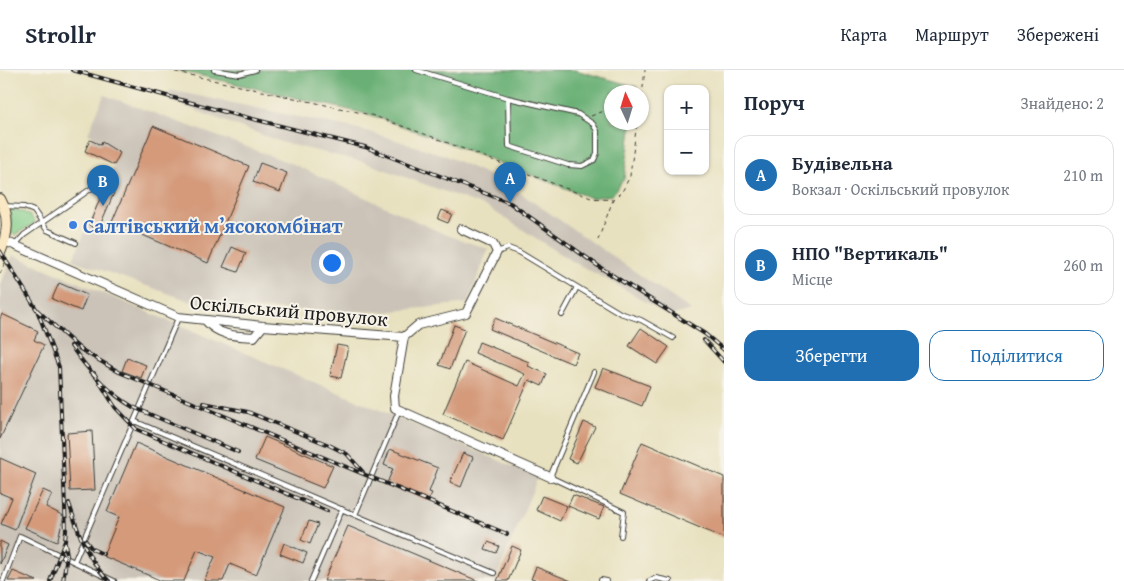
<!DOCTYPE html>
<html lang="uk">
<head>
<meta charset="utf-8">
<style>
	:root { --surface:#fff; --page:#f6f6f7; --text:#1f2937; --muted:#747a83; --line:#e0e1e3; --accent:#1f6fb2 }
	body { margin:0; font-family:"Gentium Book Plus",serif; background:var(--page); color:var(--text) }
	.controls { position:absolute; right:15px; top:15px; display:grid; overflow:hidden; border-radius:10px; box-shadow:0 1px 4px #0004 }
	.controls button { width:45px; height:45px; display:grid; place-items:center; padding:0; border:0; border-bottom:1px solid var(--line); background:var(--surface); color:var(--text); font:25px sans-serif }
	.compass { position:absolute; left:604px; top:15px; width:45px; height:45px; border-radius:50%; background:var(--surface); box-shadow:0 1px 4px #0004; rotate:356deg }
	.you { position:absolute; left:331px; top:192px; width:18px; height:18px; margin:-12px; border:4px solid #fff; border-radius:50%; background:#1a73e8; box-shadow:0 0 0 8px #1a73e833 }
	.badge { display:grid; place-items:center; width:32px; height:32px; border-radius:50%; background:var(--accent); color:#fff; font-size:16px; font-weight:700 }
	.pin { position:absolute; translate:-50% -41px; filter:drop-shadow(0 1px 2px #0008) }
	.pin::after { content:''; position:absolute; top:26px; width:18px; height:15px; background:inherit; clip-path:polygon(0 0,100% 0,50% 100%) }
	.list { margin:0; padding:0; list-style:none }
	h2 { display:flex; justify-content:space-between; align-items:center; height:65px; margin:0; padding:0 20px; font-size:21px }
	h2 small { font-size:16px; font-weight:400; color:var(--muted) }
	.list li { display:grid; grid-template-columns:32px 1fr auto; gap:15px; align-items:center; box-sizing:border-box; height:80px; margin:0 10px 10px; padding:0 10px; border:1px solid var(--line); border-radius:15px }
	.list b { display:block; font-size:19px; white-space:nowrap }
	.list p { margin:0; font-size:16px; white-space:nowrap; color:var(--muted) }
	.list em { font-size:16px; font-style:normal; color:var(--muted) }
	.actions { display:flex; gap:10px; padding:15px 20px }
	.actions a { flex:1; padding:11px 0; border:1px solid var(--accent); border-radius:15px; text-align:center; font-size:18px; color:var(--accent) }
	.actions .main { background:var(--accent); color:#fff }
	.map { position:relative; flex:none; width:724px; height:511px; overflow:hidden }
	header { display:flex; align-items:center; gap:30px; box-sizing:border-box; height:70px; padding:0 25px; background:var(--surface); border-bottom:1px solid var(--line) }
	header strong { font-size:24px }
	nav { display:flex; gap:28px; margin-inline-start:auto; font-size:18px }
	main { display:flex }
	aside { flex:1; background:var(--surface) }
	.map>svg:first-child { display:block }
	.industrial { fill:#cbc3b8 }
	.green { fill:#83cd8a; stroke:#507453 }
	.forest { fill:#6ab076; stroke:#436649 }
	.building { fill:#d49a7a }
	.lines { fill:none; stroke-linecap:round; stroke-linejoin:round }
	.service-casing { stroke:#3b3a34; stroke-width:6 }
	.minor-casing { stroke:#3b3a34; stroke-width:10 }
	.secondary-casing { stroke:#3b3a34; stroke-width:12 }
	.path { stroke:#3b3a34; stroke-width:1; stroke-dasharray:4 4; stroke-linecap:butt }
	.service { stroke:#fff; stroke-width:4 }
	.minor { stroke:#fff; stroke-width:8 }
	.secondary { stroke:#fae7c3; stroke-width:10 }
	.rail-casing { stroke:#1c1c1c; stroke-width:4 }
	.rail { stroke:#f7f3e8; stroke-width:2; stroke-dasharray:5.5; stroke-linecap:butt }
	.shop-dot { fill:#3f7fe0; stroke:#f7f3e8; stroke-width:2 }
	.labels { text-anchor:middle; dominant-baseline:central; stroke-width:4; stroke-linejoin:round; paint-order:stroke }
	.shop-label { font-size:20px; font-weight:bold; fill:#366cbe; stroke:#f7f3e8; text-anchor:start }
	.street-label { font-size:20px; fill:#1c1c1c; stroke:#f7f3e8 }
</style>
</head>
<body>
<header>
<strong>Strollr</strong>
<nav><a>Карта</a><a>Маршрут</a><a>Збережені</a></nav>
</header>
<main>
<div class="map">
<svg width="724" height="511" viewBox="0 0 724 511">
	<rect width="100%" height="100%" fill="#f7f3e8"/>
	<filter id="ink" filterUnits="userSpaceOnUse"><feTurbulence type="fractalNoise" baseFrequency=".02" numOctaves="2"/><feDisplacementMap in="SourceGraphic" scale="10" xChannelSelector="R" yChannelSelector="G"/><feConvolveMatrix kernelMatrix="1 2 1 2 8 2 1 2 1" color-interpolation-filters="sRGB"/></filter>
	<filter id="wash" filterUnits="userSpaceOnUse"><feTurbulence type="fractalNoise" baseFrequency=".0096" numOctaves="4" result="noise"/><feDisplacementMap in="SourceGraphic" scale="20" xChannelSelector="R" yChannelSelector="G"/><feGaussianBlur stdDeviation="1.12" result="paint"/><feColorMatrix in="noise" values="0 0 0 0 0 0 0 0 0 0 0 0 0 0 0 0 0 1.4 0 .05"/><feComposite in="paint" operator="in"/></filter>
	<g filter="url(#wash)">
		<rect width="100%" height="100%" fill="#e8e1bf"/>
		<path class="industrial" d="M169,20L363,60L444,85L504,112L691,240L669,246L628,221L572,191L487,137L364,92L284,73L170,31Z
			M104,25L293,94L444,164L488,179L468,233L385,242L207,237L73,190L114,95L85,81L93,66L88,64Z
			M13,185L538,407L495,511H0V217Z"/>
		<path class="green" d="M11,139C20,141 31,143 35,153L14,165L11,162Z"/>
		<path class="forest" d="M176,0H575L637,17L636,22H612V52L632,53L624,109L612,125L591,128L430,66L371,45Z"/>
		<g id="blocks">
			<path class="building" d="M153,56L249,96L208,193L112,152Z
				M90,70L101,75L102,72L120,83L114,95L85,81Z
				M260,93L287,103L280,122L253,112Z
				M107,112L117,116L98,160L89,155Z
				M442,140L452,144L448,153L438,149Z
				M232,177L246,183L238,202L223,197Z
				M59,213L87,225L81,241L52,229Z
				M2,244L38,261L34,270L44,275L0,369V249Z
				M495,248L578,283L573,294L490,259Z
				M454,255L465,259L450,299L439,295Z
				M641,258L669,277L657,294L629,276Z
				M479,272L529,292L528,296L547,304L542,316L529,310L503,370L443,344L465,292L519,316L525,304L475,283Z
				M337,275L348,277L341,308L330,306Z
				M127,288L146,295L141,308L122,301Z
				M603,298L650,316L642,336L595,317Z
				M584,352L595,357L577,393L568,389Z
				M92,361L95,420L70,421L67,363Z
				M265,367L333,396L323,418L255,390Z
				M642,372L724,407V468L620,424Z
				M136,373L285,437L256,505L230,494L223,511H204L215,487L197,480L184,511H162L103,486L119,447L107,442Z
				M390,379L438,398L429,422L432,423L428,431L387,413L393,399L384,395Z
				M463,383L473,387L461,417L450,412Z
				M0,388L36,404L15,460L1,454L12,428L0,423Z
				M43,420L52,424L46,437L64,446L57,472L25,458Z
				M573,425L604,437L599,449L568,436Z
				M542,426L567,436L560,451L536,440Z
				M309,451L318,454L310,474L301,470Z
				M348,456L478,511H324Z
				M0,471L8,475L0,494Z
				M488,472L499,476L496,483L485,479Z
				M284,473L307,483L303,493L280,484Z
				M512,476L521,480L508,511H497Z
				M536,497L571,511H538L531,509Z
				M13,501L37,511H8Z"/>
		</g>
	</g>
	<g filter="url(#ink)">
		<use href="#blocks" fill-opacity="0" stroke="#3b3a34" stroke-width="1"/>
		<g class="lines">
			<defs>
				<path id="service" d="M214,0L239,4L255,0
					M416,0L508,28L578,44L593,54L597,61V83L594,90L582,96L568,95L509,76L508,28
					M4,136L24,137L34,141L47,160L76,173
					M15,175L24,165L92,118L101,101
					M497,182L508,178L519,182L620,243L641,250L673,268
					M562,245L576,219
					M594,302L550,407L624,442L621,466
					M134,351L355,445L399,341
					M355,445L494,503
					M74,492L178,248
					M601,510L607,511
					M3,511L20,466L114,511
					M311,511L342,439
					M649,511L656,508L670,511"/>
				<path id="minor" d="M5,171L178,247L263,256L404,267L418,255L466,243L497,182L493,174L461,159
					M206,251C219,266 235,266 254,267L263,256
					M404,267L394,326L395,338L550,407"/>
				<path id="secondary" d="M0,129C10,147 8,164 0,183"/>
			</defs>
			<use href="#service" class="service-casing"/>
			<use href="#minor" class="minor-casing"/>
			<use href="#secondary" class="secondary-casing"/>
			<path class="path" d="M167,0L371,45L430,66L591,128L613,130
				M642,26L645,0
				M591,46L612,38
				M598,170L613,130L623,120L630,106L637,52
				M0,204L7,188"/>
			<use href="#service" class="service"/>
			<use href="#minor" class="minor"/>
			<use href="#secondary" class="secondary"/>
			<defs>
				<path id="rail" d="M72,0L225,42L365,77L510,133L601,198L705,264L724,280
					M0,181L37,240L59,297L66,460L65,471L50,511
					M37,240L80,279L119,302L507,464
					M704,270L724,292
					M71,276C87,299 109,323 133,337L238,382
					M94,303L115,337L136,359L327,441
					M204,333L248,342L329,375L347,384L363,402
					M69,433C78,462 87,490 109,511
					M85,470L92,479L103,484
					M63,511L67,485L65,473"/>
			</defs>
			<use href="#rail" class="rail-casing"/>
			<use href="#rail" class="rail"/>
		</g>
	</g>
	<circle class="shop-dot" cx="73" cy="155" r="5"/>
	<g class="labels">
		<g class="shop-label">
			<text x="83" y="155">Салтівський мʼясокомбінат</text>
		</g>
		<g class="street-label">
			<text transform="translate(289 240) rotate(5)">Оскільський провулок</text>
		</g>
	</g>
</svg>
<div class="controls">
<button>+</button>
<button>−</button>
</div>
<svg class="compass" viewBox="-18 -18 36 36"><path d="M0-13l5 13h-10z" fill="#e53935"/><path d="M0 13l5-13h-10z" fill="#747a83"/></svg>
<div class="you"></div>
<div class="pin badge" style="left:510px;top:133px">A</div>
<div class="pin badge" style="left:103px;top:136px">B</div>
</div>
<aside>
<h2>Поруч<small>Знайдено: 2</small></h2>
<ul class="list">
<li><span class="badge">A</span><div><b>Будівельна</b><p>Вокзал · Оскільський провулок</p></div><em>210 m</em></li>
<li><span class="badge">B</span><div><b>НПО &quot;Вертикаль&quot;</b><p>Місце</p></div><em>260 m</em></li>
</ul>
<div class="actions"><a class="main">Зберегти</a><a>Поділитися</a></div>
</aside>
</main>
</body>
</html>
